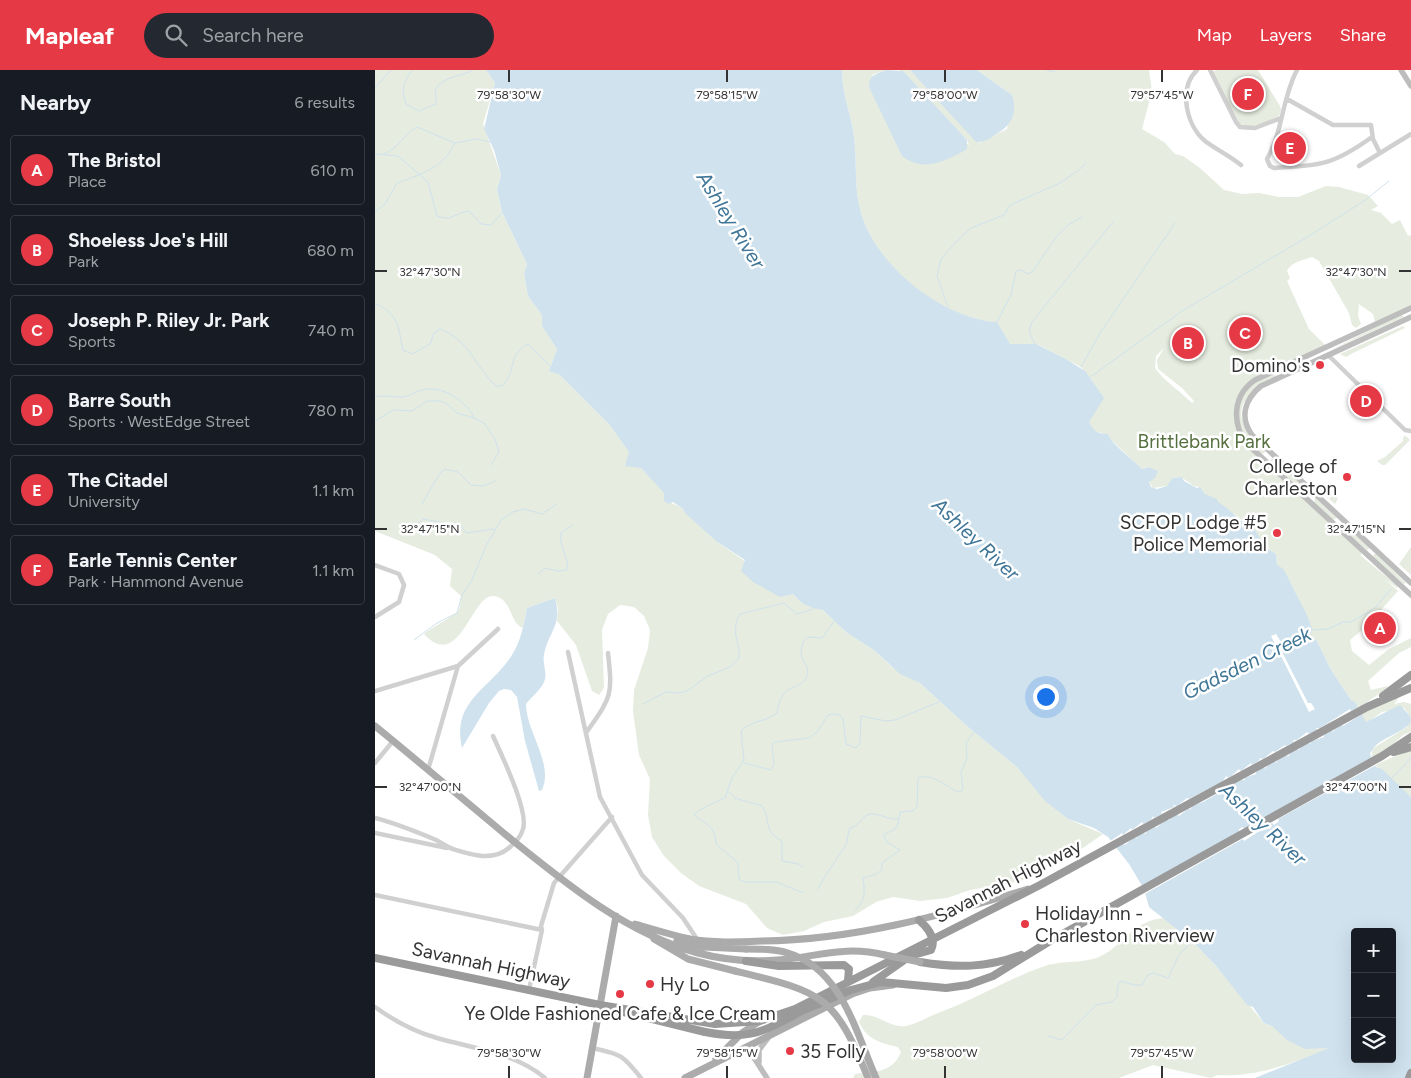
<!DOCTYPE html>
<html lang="en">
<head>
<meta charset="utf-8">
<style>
	:root { --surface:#171b24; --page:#242831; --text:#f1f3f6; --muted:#9ea1a6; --line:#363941; --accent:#e63946 }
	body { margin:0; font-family:Figtree,sans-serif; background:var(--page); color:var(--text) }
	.controls { position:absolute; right:15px; bottom:15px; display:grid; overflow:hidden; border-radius:5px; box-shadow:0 5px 20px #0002 }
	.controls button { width:45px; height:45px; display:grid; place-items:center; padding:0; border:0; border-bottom:1px solid var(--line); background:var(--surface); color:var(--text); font:25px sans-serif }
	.you { position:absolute; left:670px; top:626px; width:18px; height:18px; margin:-12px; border:4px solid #fff; border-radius:50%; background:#1a73e8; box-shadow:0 0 0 8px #1a73e833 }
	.badge { display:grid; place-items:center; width:32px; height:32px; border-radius:50%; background:var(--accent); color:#fff; font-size:16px; font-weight:700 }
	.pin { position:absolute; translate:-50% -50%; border:2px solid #fff; box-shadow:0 1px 5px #0006 }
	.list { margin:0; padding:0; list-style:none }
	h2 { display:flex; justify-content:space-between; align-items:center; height:65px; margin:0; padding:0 20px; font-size:21px }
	h2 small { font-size:16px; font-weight:400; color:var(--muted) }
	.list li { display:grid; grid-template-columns:32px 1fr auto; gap:15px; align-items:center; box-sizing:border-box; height:70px; margin:0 10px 10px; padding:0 10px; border:1px solid var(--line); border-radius:5px }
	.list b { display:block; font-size:19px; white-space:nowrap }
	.list p { margin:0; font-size:16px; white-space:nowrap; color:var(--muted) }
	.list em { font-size:16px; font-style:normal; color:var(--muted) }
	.icon { flex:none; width:28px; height:28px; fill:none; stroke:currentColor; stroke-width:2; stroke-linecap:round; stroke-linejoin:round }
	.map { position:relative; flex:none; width:1036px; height:1008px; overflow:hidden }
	header { display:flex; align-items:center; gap:30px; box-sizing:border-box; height:70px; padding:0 25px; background:var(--accent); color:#fff }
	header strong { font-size:24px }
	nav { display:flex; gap:28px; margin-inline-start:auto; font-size:18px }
	.search { width:350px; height:45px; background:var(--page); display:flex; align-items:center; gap:12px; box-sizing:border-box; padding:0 18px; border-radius:28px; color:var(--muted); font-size:19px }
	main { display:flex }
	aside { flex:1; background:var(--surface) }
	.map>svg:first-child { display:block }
	.green { fill:#e6ecdf; fill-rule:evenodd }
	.water { fill:#cfe2ee; fill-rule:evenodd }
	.pier { fill:#fff }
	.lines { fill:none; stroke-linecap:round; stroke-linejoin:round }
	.stream { stroke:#cfe2ee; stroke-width:1 }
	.street { stroke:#d0d0d0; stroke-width:4.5 }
	.secondary { stroke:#bdbdbd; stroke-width:5.5 }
	.primary { stroke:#ababab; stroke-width:7 }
	.highway { stroke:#9a9a9a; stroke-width:8 }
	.primary-bridge { stroke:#ababab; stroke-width:7 }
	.highway-bridge { stroke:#9a9a9a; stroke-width:8 }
	.ticks { fill:none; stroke:#333; stroke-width:2 }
	.poi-dot { fill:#e63946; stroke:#fff; stroke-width:2 }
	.labels { text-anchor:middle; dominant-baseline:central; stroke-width:5; stroke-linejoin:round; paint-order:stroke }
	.poi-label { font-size:19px; fill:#333; stroke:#fff; text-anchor:end }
	.park-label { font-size:19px; fill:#56703f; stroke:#fff }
	.street-label { font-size:19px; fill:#333; stroke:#fff }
	.water-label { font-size:20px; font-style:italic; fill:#3f7597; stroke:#fff }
	.ticks-label { font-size:12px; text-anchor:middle; fill:#333; stroke:#fff; stroke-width:5; stroke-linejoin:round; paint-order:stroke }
</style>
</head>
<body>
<header>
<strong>Mapleaf</strong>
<div class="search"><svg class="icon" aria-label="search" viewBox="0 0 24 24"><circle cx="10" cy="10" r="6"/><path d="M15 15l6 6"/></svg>Search here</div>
<nav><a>Map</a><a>Layers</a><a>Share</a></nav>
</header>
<main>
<aside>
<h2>Nearby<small>6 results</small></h2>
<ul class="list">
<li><span class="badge">A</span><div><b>The Bristol</b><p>Place</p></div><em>610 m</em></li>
<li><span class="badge">B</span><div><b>Shoeless Joe's Hill</b><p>Park</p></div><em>680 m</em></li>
<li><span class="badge">C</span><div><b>Joseph P. Riley Jr. Park</b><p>Sports</p></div><em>740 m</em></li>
<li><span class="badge">D</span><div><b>Barre South</b><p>Sports · WestEdge Street</p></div><em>780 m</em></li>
<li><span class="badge">E</span><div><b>The Citadel</b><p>University</p></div><em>1.1 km</em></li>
<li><span class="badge">F</span><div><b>Earle Tennis Center</b><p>Park · Hammond Avenue</p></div><em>1.1 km</em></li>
</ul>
</aside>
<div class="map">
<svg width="1036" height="1008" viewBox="0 0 1036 1008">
	<rect width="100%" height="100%" fill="#fff"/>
	<path class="green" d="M0,0H111L120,13L108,54L126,105L122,119L127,142L152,194L149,204L153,226L167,245V256L182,279L174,301L185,305L234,354L266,398L290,423L289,431C312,434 326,460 344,473C368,490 394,507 418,524L427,533L448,540L471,562L500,581L518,598L545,613L593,657L642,697L671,731L693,749L728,764L705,780L646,811L595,820L572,828L545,831L518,827L501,832L478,846L449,852L429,861L408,865L392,858L371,834L324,816L306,803L289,786L277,767L273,745L275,709L264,685L258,641L259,620L273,578L275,560L269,546L259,537L245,535L233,544L227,560L229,618L224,625L217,621L201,575L182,551L183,538L180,528L152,538L148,558C134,553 137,526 117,526C96,527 84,602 49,564C56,558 79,546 83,541C86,538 85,531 86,526L75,516L77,499L60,485L0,461Z
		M467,0H511L497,5L594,75L592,70L525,0H535L604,73L632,59L637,25L602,0H774L777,21L767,59L789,72L800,84L808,86L825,98L849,120L867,124L884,123L904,127H923L951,116L964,117L993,125L1003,136L996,140L1006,143L1017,154L1025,150L1033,166L1036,165V236L1000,253L998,244L984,234L983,246L986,254L981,258L977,255L974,243L944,191L937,187C928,190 916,192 912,201L915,208L912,211L934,259L950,275L880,308L864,326L863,362L986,482V486L1023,516L1022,518L1010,509L1023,521L1006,540L987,555V560L975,570L977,581L994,595L1014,579L1036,568V577L1024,583L993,611L996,620L1013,616L1010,620L983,638L980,636L955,598L942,571L935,567C932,542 918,513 902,494L901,484L895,481L890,469L886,470L869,451L830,424L825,417L819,416L806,407L797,408L792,416L778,418L774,412L782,404L772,397L767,399L730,364L719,361L714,352L719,314L706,297L664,275L635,274L631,270L622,252C567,249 501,197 486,143C478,116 483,87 478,60C474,39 467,22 467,0ZM789,278L782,290L783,299L807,318L819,331L817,333C805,321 790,312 780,298L781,286Z
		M841,0H883L905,36L906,40L904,46C891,52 877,61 864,53L837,2Z
		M1026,244L1029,247L956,280Z
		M1028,256L1030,258L978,283L971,287L965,284Z
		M897,304L902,306C884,316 856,332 870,357C875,366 884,374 891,381L888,384C867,373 856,345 869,324C875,314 887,309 897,304Z
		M1031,366L1035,370L1010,395H1007L1002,391L1010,387L1028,371V367Z
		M897,388L934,421L935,425L931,426L895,392Z
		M951,414L963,428L960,434L954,429L956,425L952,428L945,420Z
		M940,428L942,429L962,448L957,450L939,433Z
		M972,456L994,477V479L992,480L970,462Z
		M1036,477V505L1024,494Z
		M999,484H1001L1031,513L1029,514L998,488Z
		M1021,627L1023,629L1019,634L1029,632L1036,634V662L1028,665L1016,676L997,687V679L1032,657L1035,646L1029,638L1007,642L991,653L986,644Z
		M1036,679V727L1000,695Z
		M788,848L815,869L842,897L889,953L955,978C922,992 879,1008 842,1005L836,1008L778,995L744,1008H478L480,1004C499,1001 517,1004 526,982L523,977C506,973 492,970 484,952L488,945C504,944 514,958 531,956C542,954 552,947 563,943C599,930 631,910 667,897C685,890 706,894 724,887C749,876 755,852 788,848Z"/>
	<path class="water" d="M111,0H467C467,22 474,39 478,60C483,87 478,116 486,143C501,196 568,249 622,252L635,274H661L691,289L710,301L729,328L714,352C720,362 721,363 733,364C736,374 759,390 767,399L773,397L783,401L780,408L774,412L776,417L782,419L792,416L797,408L807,407L809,411L822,418L825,417L830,424L842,429L843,432C854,438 872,458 880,460L886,470L890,469L894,480L901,484L902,494L909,500L932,545L937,559L935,567L942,571L955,598L976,630L980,632L991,652L1025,635L1035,646L1036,652C1026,665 1001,668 995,684L1001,697L1007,699L1036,727V1008H880L954,978L930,979L912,970L897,956L889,953L878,937L872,935L842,897L819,873L774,837L769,819L754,794L733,767L719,758L693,749L670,731L642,697L593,657L545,613L525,604L500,581L471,562L448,540L438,538L427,533L418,524L405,527L378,512L366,501L370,490L341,471L310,443L308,439L298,432L294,434L289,431V423L266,398L250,396L254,382L234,354L185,305L174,301L182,279L167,256V245L153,226L149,204L152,194L127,142L122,119L126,105L119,80L109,59L120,13ZM980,862H1017V989H980Z
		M511,0L528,1L592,70V79C571,91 549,103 527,86L494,17C494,5 501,4 511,0Z
		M535,0H602L637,25C643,44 636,56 620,65C614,69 608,73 601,72Z
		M180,528C188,555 173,562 169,585C167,594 173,603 169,612C165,621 157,626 151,634C151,662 179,693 167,720L164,721L150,671L142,627L136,620L129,619L124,621L114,633L87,678C76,630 116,619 137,585C146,571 149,554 152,538Z"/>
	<path class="pier" d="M901,564L906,572L903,574L933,633H936L940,639L934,642L896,566Z
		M985,636L989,643L968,656L967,655L960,659L958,662L957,660L949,665V667L937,671L935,674L934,673L926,677L924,680L923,679L915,683L913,687L912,685L903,689L901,693L900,691L892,696L890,699L889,697L881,702V704L869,708L870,710H866L828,732L817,736L815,740L814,738L804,746L802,744L795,748V750H791L781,758L780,757L772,761L770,764L769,763L761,766L762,768H758L750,775L749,774L738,779L734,772L747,763L748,765L756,758L757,760L767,752L768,754L776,750L778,746L779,748L787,744L786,742L799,737L798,735L802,736L812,728L814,729L848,711L851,706L854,708L864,699L866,701L876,693L877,695L885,690L884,688L888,689L898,681L900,682L910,675L911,676L919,672L918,670H922L932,662L934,664L942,660L941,658H945L975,639L976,641Z
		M999,686L1003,694L903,749L904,751L899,755L897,753L869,771L868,769L768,825L767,820L864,762V759L868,757L869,759Z"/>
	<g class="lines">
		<path class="stream" d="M37,0C28,12 26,20 31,34L44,41L61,34C62,29 60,26 60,22C63,7 89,6 98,0
			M671,0L680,2
			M0,18L16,0
			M0,84L23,86L53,112L62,146C76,152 80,143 94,141L106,154L116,155L127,143
			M9,84C23,79 29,64 42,57L80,73L101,69L116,72
			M0,142L10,134L22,113C44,105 69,98 80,73
			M0,236L2,234C25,246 23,258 28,280L37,284L55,274L59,263L65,259C96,271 100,297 121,316H127C143,300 131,286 153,274L176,297
			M573,237L562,206L566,189L580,173L596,158L629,145L635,135L685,113L704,100L711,93
			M622,252L636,225L641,201L646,200L653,204L658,201L682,166L693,155L707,147
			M660,274C656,265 652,263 657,252L738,152
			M706,297L725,263L800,153
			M714,308L807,241L934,166L989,131L1014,111
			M0,327C9,325 18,327 28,327C34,326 40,322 46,320C67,315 89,329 99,347
			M0,351L18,340L37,341L52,331H64L71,333L82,343L99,348L109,353L120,369L124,382L116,395
			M47,434L65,403L70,399L83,402L96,415L108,416L120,411
			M40,457L48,449L86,456L91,463L119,459
			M163,504L170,498L183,501L192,500C195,488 183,476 186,463L198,455
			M936,560L953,559L968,552H976L1000,538L1016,519
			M39,570L62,553L82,543L87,525L96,512L111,476L126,450L138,442L149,439L167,444L182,434
			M268,634L291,622L304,623L312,621L333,606L355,597L364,588C365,571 355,562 365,544L409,533L422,544L438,539
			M369,693L396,700L399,694L397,674L400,672L434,668L442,662L453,645L458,644L465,645L468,649L471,674L481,678L485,673L486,646L511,651L520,650L564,632
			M1016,709L1036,688
			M354,722L360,728L387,736C397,751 387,761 407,771V791L424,794L428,798
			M443,819C450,806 461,789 469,778C473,773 472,764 475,758C484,756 488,745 495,744C504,743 513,750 523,749
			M429,823L401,812H370L364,809L363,793L341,774C340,756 332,755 319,745C324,739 342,731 350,728L357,708L369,690L366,661C377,650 391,652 402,643C407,609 424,624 432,606C435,596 428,593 426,584C426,580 427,576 428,572L433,567L447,568L460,550
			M480,840C491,831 490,821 488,808L502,804L507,799V793L525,780L512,772L508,765L520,759L523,754L525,742L538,741L542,736L543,708C558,703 570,716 583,722L588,720L586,702L592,688L591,673L599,662
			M673,966L687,970L721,935L737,932L742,927L743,915L746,911L759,915H767L773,905L778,903L793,908L804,885L817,871"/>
		<path class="street" d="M822,0C803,18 811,55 830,71C842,80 855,86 866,95
			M835,0L861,52L865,57L880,58L906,48
			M922,0C907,28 908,61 892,89L895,96L899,98C947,95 958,95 997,67
			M912,29L958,55H996L998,69L1005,83
			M984,96L1036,64
			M953,285L1030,360L1036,361
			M0,495L24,504L29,515L24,532L0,547
			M193,582L225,727L267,805L308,848L322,869
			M0,621L83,596
			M211,663C236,627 238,627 233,583
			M0,693L18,671
			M53,700L83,596L123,559
			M0,748C20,753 42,762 61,770C67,773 72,777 78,779C97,785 119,792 135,777C140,773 146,766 148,759C154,741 126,684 118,666
			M0,763L72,778
			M0,825L167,860
			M154,920L167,860L166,856L179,813L237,747
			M0,937C18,950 40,962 62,968C100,979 139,982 170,1008
			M217,978C246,984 248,985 266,1008"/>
		<path class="secondary" d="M1026,0L1036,16
			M1036,238L880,310C858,325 857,351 870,372L1036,525
			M1036,247L886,316C870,329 864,347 877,365L1036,513
			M372,977L392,1008
			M384,992V980L393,968"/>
		<path class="primary" d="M0,656C44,692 88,729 131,765C189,812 250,863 323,883C349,890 376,892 402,890C443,887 468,875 510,885
			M260,854C278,859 296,865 315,869C338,873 362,872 386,871C479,870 565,846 653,819
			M279,869L313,889L360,901
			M302,870L329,877L371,879
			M341,989L367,963L385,951
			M212,1008L241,846
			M310,1008L477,924L495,918L518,915"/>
		<path class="highway" d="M1008,626L1036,605
			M1019,682L1036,677
			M0,888L225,935L340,954L385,951L420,939L665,815L992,637L1036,618
			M371,891L404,896L469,895L474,899L473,910
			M545,892C581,898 612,898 646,885
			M498,912L535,886L556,880C562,868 552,857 544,850
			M236,939L330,962
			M429,940L476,920L506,912L571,918L593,915L618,906L675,871L1007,686L1036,667
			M1034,1008L1036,1003"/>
		<path class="primary-bridge" d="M371,879C386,879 400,879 413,883C467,899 481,963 501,1008
			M510,885L545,892
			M360,901C446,922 459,923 493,1008"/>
		<path class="highway-bridge" d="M330,962C377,971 388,961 429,940"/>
	</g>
	<path class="ticks" d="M134,0V12M352,0V12M570,0V12M787,0V12M0,201H12M1024,201H1036M0,459H12M1024,459H1036M0,717H12M1024,717H1036M134,996V1008M352,996V1008M570,996V1008M787,996V1008"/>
	<g class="poi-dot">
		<circle cx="945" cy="295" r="5"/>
		<circle cx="972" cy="407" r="5"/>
		<circle cx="902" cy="463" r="5"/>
		<circle cx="650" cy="854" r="5"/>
		<circle cx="275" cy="914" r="5"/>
		<circle cx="245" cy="924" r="5"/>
		<circle cx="415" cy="981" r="5"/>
	</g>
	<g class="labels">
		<g class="poi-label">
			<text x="935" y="295">Domino's</text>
			<text x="962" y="396">College of<tspan x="962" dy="22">Charleston</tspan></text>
			<text x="892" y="452">SCFOP Lodge #5<tspan x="892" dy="22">Police Memorial</tspan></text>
			<text x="660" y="843" text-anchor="start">Holiday Inn -<tspan x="660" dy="22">Charleston Riverview</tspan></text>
			<text x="285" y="914" text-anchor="start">Hy Lo</text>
			<text x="245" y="943" text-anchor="middle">Ye Olde Fashioned Cafe &amp; Ice Cream</text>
			<text x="425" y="981" text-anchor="start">35 Folly</text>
		</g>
		<g class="park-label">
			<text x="829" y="371">Brittlebank Park</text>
		</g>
		<g class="street-label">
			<text transform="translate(633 811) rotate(-27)">Savannah Highway</text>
			<text transform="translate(116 895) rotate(12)">Savannah Highway</text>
		</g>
		<g class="water-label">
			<text transform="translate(356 150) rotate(58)">Ashley River</text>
			<text transform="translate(601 469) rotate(43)">Ashley River</text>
			<text transform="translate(872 593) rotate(-26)">Gadsden Creek</text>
			<text transform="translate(888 754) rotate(43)">Ashley River</text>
		</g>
	</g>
	<g class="ticks-label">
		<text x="134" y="29">79°58'30"W</text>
		<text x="352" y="29">79°58'15"W</text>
		<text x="570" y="29">79°58'00"W</text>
		<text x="787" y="29">79°57'45"W</text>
		<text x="55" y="206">32°47'30"N</text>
		<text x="981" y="206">32°47'30"N</text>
		<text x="55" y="463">32°47'15"N</text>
		<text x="981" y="463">32°47'15"N</text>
		<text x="55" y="721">32°47'00"N</text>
		<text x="981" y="721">32°47'00"N</text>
		<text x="134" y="987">79°58'30"W</text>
		<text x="352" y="987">79°58'15"W</text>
		<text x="570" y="987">79°58'00"W</text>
		<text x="787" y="987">79°57'45"W</text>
	</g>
</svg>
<div class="controls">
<button>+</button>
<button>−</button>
<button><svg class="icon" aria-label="layers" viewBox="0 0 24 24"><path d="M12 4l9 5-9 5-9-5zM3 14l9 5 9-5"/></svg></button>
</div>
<div class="you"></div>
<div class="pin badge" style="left:1005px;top:558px">A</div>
<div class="pin badge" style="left:813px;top:273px">B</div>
<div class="pin badge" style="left:870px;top:263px">C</div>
<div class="pin badge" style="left:991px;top:331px">D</div>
<div class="pin badge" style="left:915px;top:78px">E</div>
<div class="pin badge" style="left:873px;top:24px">F</div>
</div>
</main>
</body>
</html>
